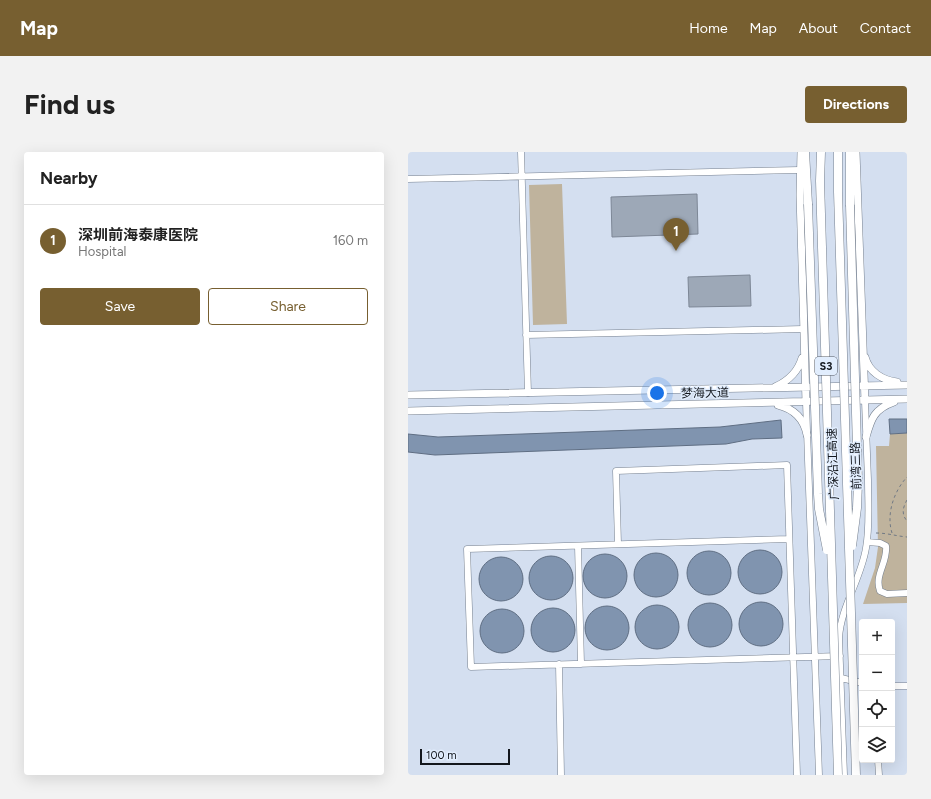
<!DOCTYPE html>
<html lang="en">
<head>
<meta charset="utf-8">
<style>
	:root { --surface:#fff; --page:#f2f2f2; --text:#222; --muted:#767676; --line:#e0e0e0; --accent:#775f30 }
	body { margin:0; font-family:Figtree,"Noto Sans SC",sans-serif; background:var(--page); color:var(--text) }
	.controls { position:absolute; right:12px; bottom:12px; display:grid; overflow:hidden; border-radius:4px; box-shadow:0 4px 16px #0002 }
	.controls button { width:36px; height:36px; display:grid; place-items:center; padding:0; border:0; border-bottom:1px solid var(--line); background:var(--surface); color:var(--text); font:20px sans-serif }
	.scale { position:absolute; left:12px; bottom:10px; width:90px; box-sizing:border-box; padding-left:4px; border:2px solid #13171d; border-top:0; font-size:11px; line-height:14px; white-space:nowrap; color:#13171d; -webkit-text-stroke:3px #e1edfd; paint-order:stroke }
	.you { position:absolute; left:249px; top:241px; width:14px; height:14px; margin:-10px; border:3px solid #fff; border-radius:50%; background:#1a73e8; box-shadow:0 0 0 6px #1a73e833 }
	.badge { display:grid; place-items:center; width:26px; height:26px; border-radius:50%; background:var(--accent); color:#fff; font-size:13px; font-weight:700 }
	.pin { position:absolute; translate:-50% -33px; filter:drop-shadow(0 1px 2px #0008) }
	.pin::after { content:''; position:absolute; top:21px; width:14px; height:12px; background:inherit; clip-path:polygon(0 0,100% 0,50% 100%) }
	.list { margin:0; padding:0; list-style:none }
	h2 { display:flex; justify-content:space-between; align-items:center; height:52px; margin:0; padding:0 16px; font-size:17px }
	h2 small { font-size:13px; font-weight:400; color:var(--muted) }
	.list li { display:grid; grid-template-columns:26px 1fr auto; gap:12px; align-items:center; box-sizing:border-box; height:72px; padding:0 16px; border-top:1px solid var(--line) }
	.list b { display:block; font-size:15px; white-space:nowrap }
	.list p { margin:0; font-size:13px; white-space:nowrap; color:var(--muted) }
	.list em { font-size:13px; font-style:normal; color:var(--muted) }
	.actions { display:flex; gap:8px; padding:12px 16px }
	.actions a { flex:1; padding:9px 0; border:1px solid var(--accent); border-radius:4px; text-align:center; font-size:14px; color:var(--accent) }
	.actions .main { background:var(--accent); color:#fff }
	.icon { flex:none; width:22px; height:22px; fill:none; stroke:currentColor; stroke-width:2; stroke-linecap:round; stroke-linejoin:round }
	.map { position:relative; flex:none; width:499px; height:623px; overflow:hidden; border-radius:4px }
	header { display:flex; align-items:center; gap:24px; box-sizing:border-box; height:56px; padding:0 20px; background:var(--accent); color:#fff }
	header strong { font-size:19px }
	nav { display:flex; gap:22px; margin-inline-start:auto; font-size:14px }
	.intro { display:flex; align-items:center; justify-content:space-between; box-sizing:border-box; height:96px; padding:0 24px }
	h1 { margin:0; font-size:28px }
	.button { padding:10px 18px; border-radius:4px; background:var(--accent); color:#fff; font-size:14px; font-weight:700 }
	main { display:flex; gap:24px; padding:0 24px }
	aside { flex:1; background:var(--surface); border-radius:4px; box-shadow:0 4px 16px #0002 }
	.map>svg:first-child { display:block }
	.green { fill:#bfb39d }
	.water { fill:#8094af; stroke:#5f6e83 }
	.building { fill:#9da8b7; stroke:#7d8796 }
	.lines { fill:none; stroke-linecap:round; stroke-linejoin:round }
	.minor-casing { stroke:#76808f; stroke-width:7 }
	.major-casing { stroke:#76808f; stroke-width:8 }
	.highway-casing { stroke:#76808f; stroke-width:9 }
	.path { stroke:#717984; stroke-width:1; stroke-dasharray:3 3; stroke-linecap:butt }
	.minor { stroke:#fff; stroke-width:6 }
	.major { stroke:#fff; stroke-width:7 }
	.highway { stroke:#fff; stroke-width:8 }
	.highway-bridge-casing { stroke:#76808f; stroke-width:9; stroke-linecap:butt }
	.highway-bridge { stroke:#fff; stroke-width:8 }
	.labels { text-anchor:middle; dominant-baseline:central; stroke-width:3; stroke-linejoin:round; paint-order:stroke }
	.shield { fill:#e1edfd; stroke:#515760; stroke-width:1 }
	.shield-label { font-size:11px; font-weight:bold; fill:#13171d }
	.street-label { font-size:12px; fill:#13171d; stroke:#e1edfd }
</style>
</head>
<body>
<header>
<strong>Map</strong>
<nav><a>Home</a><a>Map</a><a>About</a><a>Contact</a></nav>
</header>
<div class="intro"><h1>Find us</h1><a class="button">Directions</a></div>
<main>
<aside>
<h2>Nearby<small></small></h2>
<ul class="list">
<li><span class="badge">1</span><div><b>深圳前海泰康医院</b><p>Hospital</p></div><em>160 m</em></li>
</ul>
<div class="actions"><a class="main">Save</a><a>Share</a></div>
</aside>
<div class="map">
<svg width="499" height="623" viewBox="0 0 499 623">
	<rect width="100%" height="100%" fill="#d4dff0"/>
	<path class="green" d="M154,32L159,172L125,173L121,33Z
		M499,281V451L455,452L467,416L470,395L468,294H481L482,282Z"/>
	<path class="water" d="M481,267H499V281L482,282Z
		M373,268L374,286L344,287L318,292L27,303L0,300V282L30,285L312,275Z
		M330 420a22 22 0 1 1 44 0a22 22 0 1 1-44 0Z
		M279 421a22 22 0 1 1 44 0a22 22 0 1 1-44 0Z
		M226 423a22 22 0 1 1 44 0a22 22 0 1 1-44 0Z
		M175 424a22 22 0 1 1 44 0a22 22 0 1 1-44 0Z
		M121 426a22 22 0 1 1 44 0a22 22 0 1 1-44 0Z
		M71 427a22 22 0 1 1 44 0a22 22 0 1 1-44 0Z
		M331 472a22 22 0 1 1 44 0a22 22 0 1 1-44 0Z
		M280 473a22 22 0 1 1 44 0a22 22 0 1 1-44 0Z
		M227 475a22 22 0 1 1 44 0a22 22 0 1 1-44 0Z
		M177 476a22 22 0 1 1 44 0a22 22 0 1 1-44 0Z
		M123 478a22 22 0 1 1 44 0a22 22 0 1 1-44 0Z
		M72 479a22 22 0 1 1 44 0a22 22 0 1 1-44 0Z"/>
	<path class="building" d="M289,42L290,82L204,85L203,45Z
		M342,123L343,154L281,155L280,125Z"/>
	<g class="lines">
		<defs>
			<path id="minor" d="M113,0L120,241
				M0,27L392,18
				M118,183L395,177
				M398,250L411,623
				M381,387L59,397L63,515L432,504
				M459,390L472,391L478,394C480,410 466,423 472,439L479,442L499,441
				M210,392L208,319L379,313L389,623
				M170,394L173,512
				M151,512L153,623
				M433,526L454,531
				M484,534H499
				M470,608L471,623
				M436,623L431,486C433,454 453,427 458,396C462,374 460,351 460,328C459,302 458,275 457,249"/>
			<path id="major" d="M393,0L392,43L398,250
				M448,0L457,249
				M457,205C461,220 474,228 489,230
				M367,235C380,229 390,220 394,206
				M0,243L499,233
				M370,253C386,257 396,266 399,283
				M0,259L499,247
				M458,285C463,267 466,257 486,250"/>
			<path id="highway" d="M397,0L400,52
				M442,53V0"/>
		</defs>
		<use href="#minor" class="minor-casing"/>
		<use href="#major" class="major-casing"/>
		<use href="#highway" class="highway-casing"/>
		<path class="path" d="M499,348C495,355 493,362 499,369
			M468,381C479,381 488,384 499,385
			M484,381C478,362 486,339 499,325"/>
		<use href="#minor" class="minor"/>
		<use href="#major" class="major"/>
		<use href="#highway" class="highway"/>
		<defs>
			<path id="highway-bridge" d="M413,0L412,29L430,623
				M430,0V40L448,623
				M400,52L410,342L411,357L419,398
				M442,53L450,330L449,356L444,394"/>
		</defs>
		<use href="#highway-bridge" class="highway-bridge-casing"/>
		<use href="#highway-bridge" class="highway-bridge"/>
	</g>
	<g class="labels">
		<rect class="shield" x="407" y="205" width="22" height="18" rx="3"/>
		<g class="shield-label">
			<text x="418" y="214">S3</text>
		</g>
		<g class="street-label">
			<text transform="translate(297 241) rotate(-1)">梦海大道</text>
			<text transform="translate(425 312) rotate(-92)">广深沿江高速</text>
			<text transform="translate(448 314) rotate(-92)">前湾三路</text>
		</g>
	</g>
</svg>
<div class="controls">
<button>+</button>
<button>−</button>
<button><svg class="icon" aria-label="locate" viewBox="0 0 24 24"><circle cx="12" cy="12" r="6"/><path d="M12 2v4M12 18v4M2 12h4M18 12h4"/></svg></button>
<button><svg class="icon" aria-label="layers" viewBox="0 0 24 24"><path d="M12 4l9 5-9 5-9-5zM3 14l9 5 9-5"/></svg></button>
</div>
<div class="scale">100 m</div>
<div class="you"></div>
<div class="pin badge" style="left:268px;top:99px">1</div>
</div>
</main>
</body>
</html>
